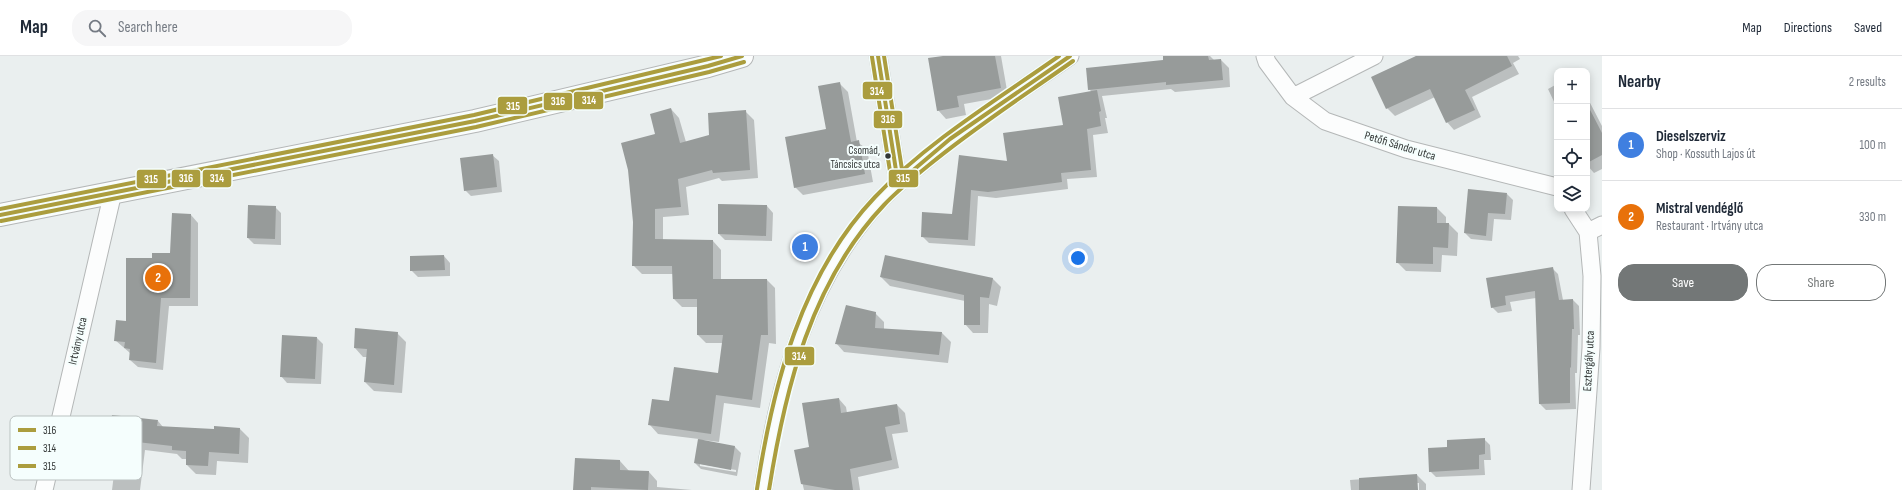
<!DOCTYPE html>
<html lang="en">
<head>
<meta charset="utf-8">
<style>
	:root { --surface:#fff; --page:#f6f6f7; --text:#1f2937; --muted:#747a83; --line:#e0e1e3; --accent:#737777 }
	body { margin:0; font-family:"Sofia Sans Condensed",sans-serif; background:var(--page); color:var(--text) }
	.controls { position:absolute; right:12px; top:12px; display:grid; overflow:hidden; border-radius:8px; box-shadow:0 2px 10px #0003 }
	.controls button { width:36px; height:36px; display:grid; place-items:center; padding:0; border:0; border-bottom:1px solid var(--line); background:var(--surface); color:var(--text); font:20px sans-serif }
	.you { position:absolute; left:1078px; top:202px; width:14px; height:14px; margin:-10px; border:3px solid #fff; border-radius:50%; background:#1a73e8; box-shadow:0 0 0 6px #1a73e833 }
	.badge { display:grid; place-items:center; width:26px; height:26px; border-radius:50%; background:var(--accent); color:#fff; font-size:13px; font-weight:700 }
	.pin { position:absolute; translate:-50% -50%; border:2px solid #fff; box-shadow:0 1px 4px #0006 }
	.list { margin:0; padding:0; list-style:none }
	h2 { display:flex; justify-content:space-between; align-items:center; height:52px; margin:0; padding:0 16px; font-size:17px }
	h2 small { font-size:13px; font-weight:400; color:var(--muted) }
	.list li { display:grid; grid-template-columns:26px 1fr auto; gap:12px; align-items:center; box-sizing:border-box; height:72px; padding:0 16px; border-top:1px solid var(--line) }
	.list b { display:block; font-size:15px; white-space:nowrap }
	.list p { margin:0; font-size:13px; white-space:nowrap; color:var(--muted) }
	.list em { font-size:13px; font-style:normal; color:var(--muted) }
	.actions { display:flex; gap:8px; padding:12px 16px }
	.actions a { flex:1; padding:9px 0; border:1px solid var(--accent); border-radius:16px; text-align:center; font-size:14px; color:var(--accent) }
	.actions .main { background:var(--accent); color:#fff }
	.icon { flex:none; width:22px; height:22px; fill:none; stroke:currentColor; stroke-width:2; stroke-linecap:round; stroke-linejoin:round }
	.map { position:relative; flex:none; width:1602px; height:434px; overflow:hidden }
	header { display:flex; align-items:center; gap:24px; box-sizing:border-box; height:56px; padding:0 20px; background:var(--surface); border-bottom:1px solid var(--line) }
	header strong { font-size:19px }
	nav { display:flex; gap:22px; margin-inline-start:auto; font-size:14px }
	.search { width:280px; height:36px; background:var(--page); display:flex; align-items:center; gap:10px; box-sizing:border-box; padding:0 14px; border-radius:16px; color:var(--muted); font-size:15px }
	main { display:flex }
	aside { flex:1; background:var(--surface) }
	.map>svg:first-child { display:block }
	.shadow { fill:#0003; fill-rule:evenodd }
	.building { fill:#979b9a }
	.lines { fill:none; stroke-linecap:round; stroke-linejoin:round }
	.street-casing { stroke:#b4b7b7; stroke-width:19 }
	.secondary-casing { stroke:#b4b7b7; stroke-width:24 }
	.street { stroke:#fcfdfd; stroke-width:17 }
	.secondary { stroke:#fcfdfd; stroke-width:22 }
	.bus-1-casing { stroke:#f5fefd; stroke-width:7 }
	.bus-2-casing { stroke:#f5fefd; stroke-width:7 }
	.bus-3-casing { stroke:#f5fefd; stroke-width:7 }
	.bus-1 { stroke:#ab9d3e; stroke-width:4 }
	.bus-2 { stroke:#ab9d3e; stroke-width:4 }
	.bus-3 { stroke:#ab9d3e; stroke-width:4 }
	.bus-dot { fill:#333736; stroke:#f5fefd; stroke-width:1.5 }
	.labels { text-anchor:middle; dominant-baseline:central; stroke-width:4; stroke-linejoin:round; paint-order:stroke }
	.bus-label { font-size:11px; fill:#333736; stroke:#f5fefd; text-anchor:end }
	.street-label { font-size:12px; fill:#333736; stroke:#f5fefd }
	.key { fill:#f5fefd; stroke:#bbc2c1; stroke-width:1 }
	.key-label { font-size:11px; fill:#333736 }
	.line-badge { stroke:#f5fefd; stroke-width:1.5 }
	.badge-label { font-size:11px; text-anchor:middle; font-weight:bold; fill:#fff }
</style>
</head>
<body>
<header>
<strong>Map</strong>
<div class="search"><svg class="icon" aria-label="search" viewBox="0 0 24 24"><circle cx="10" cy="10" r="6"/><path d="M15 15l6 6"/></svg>Search here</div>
<nav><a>Map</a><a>Directions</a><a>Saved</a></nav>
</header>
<main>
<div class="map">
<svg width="1602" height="434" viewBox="0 0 1602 434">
	<rect width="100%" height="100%" fill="#eaefef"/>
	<path class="shadow" d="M949,0H1001L1008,40L964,48L966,59L946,63L938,54Z
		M1186,0H1210L1215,5L1221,4L1229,12L1230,31L1175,36L1171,33L1102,40L1107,62H1105L1108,77L1093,79L1097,121L1067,123L1068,133L996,142L978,140L975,190L929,187L922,180L953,159L960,100L1008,106L1064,70L1092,36L1089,33L1164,5Z
		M1416,0H1518L1520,3L1513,7L1519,18L1472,41L1481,61L1454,74L1447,66L1435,41L1395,60L1387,52Z
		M840,28L848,36L857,86L867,93L873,126L803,139L795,131L827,73Z
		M1557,28V52L1548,33Z
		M1587,41L1602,70V113L1594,117L1587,109Z
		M671,53L679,62L686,86L710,80L745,55L754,64L758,122L722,125L719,122L686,131L689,159L663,161V184L713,185L721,194V224H767L775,232L776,288L769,287L760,352L724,347L719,386L703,384V385L735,391L741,397L737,420L701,413L695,407L699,383L658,378L650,369L670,346L719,318L723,287H706L698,279V251H682L674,243L673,218H642L633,209L657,79ZM700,408L736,414V416L700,410Z
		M492,99L499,105L502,136L471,140L465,134Z
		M1507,138L1513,144L1511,164L1494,163L1492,185L1471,183L1465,177Z
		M719,149L767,150L773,157L772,185L725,184L719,178Z
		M275,151L281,157V189L254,188L248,182Z
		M1399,151L1437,152L1446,161V168H1449L1458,177L1457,200L1442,199L1441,216L1406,215L1397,206Z
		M191,159L198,167V250H169L163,314L138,311L130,304V297L115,284L127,266L153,203L171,198Z
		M444,200L450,207V220L418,221L411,214Z
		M1552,212L1558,218L1563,244H1573L1579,250L1580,279H1578L1577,317H1575L1576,353L1546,354L1540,348L1536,242L1510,246L1512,255L1498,257L1492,251L1487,223Z
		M881,221L993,223L1001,231L997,250L989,248L988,277H973L965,268V245L890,230Z
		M875,257L884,266V274L942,277L951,286L948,307L844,296L836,287Z
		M397,277L406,286L402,337L374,335L365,326L367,301H363L355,292Z
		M317,282L323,288L321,328L287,327L281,320Z
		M839,343L846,351L847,357L897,349L905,357L908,376L892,378L899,412L858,421L860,434H804L795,395L810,392Z
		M158,365L163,371L215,374L240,373L249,382L248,407L217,405L216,419L196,418L187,409V403H182L177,398L145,394L140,434H112L115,410L108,403Z
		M1484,383L1490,389L1491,404H1484L1485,419L1436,421L1430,415L1448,391Z
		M620,405L629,415L649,416L657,425V431L692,434H574Z
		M1417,419L1426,428V434H1419V427H1417V434H1351L1350,424Z"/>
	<path class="building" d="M943,0H995L1001,32L957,40L959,51L937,55L928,2Z
		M1163,0H1208L1209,4L1221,3L1223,24L1166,29V26L1088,34L1086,12L1163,4Z
		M1416,0H1507L1512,10L1465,34L1475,54L1446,67L1430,33L1386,53L1371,21Z
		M840,26L851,86L859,84L865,118L794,132L785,81L826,73L818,30Z
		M1097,34L1101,55L1099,56L1101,70L1087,73L1091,114L1061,117L1062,126L988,136L971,134L968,184L921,181L922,156L952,158L959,99L1007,105L1003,77L1063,69L1058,41Z
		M1587,48L1602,77V99L1587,107Z
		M671,52L680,87L709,79L708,57L746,54L750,114L713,117L712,114L678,123L681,151L655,153V183L713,184V223H767L768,279H761L752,344L716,339L711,378L648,369L652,343L669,345L674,311L718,317L723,279H697V243H673L672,210H632L633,166L628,114L621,87L655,78L650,58Z
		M493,98L497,131L464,135L460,102Z
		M1468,133L1507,137L1505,158L1488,157L1486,180L1464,177Z
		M718,148L767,149L766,180L718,178Z
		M248,149L276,150L275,183L247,182Z
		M1398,150L1437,151V167H1449L1448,192L1433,191V208L1396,207Z
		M172,157L191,158L190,242H161L156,307L129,304L130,293L124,292L125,286L114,285L116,264L126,265V202H152V197H170Z
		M444,199L445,214L410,215V200Z
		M885,199L993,222L989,242L980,241V269H964V239L880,221Z
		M1553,211L1559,244L1573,243L1574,273H1572L1571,312L1570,311V347L1539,348L1535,235L1505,240L1506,249L1491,252L1486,222Z
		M846,249L876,256L875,272L942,276L939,299L835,288Z
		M355,272L398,276L394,329L364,326L367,293L354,292Z
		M282,279L317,281L315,323L280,321Z
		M839,342L841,357L897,348L900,368L885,371L892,404L850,413L853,434H835L801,428L794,394L809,391L802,347Z
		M112,359L158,364L157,370L214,373V370L240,372L239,398L209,396L208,410L186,409V395L172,394V390L137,386L132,424L113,422L115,405L107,404Z
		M1485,382V398L1479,399V413L1429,416L1428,392L1447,391V384Z
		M698,383L735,390L731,414L694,407Z
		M575,402L620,404V414L649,415L648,434L591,431V434H573Z
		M1417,418L1418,434H1359V422Z"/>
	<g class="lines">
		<defs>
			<path id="street" d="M878,0L898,127
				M1265,0L1267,6L1293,41L1325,65L1406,93L1557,131
				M1293,41L1374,0
				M1573,153L1588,176L1592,220L1591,292L1581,434
				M1588,176L1602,169
				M44,434L113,136
				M763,434C777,333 806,229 874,151C888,135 905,121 921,108C968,68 1020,35 1070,0"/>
			<path id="secondary" d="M0,159L475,65L708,10L742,0"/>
		</defs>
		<use href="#street" class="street-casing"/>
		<use href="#secondary" class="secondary-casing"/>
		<use href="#street" class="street"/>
		<use href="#secondary" class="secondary"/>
		<defs>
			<path id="bus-1" d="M878,0L898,127
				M898,127L950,83L1070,0
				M0,159L475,65L708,10L742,0"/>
			<path id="bus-2" d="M872,1L892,128
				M1,165L476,71L709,16L744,6
				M769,434C785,333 811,226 884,149C897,135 913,122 929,109C975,71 1025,39 1073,5"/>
			<path id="bus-3" d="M884,0L904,126
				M0,153L474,59L721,0
				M757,433C773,329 801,219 875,141C927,86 998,43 1059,0"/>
		</defs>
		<use href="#bus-1" class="bus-1-casing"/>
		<use href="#bus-2" class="bus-2-casing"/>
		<use href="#bus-3" class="bus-3-casing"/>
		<use href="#bus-1" class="bus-1"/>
		<use href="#bus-2" class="bus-2"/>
		<use href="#bus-3" class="bus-3"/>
	</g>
	<circle class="bus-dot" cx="888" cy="100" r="3.5"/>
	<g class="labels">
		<g class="bus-label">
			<text x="880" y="94">Csomád,<tspan x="880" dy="14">Táncsics utca</tspan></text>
		</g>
		<g class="street-label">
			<text transform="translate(1400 90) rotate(17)">Petőfi Sándor utca</text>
			<text transform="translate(78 285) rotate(-77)">Irtvány utca</text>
			<text transform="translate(1589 305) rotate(-87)">Esztergály utca</text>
		</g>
	</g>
	<rect x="10" y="360" width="132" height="64" rx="6" class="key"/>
	<rect x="18" y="372" width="18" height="4" fill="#ab9d3e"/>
	<rect x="18" y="390" width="18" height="4" fill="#ab9d3e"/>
	<rect x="18" y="408" width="18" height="4" fill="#ab9d3e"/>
	<g class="key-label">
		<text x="43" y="378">316</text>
		<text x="43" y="396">314</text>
		<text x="43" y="414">315</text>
	</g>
	<g class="line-badge">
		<rect x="862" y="25" width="31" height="19" rx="4" fill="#ab9d3e"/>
		<rect x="573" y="35" width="31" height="19" rx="4" fill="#ab9d3e"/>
		<rect x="543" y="36" width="30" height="19" rx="4" fill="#ab9d3e"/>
		<rect x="497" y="40" width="31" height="19" rx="4" fill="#ab9d3e"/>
		<rect x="873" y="54" width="30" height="19" rx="4" fill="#ab9d3e"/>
		<rect x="171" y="113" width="30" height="19" rx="4" fill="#ab9d3e"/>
		<rect x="888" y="113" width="31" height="19" rx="4" fill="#ab9d3e"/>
		<rect x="202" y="113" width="30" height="19" rx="4" fill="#ab9d3e"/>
		<rect x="136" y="113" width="31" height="20" rx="4" fill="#ab9d3e"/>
		<rect x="784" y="290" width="31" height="20" rx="4" fill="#ab9d3e"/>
	</g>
	<g class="badge-label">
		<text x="877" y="39">314</text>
		<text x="589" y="48">314</text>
		<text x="558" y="49">316</text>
		<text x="513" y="54">315</text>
		<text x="888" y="67">316</text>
		<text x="186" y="126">316</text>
		<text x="903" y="126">315</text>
		<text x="217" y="126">314</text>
		<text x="151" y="127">315</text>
		<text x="799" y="304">314</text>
	</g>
</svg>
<div class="controls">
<button>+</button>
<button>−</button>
<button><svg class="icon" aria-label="locate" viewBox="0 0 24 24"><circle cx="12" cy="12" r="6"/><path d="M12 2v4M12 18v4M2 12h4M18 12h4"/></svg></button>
<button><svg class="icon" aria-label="layers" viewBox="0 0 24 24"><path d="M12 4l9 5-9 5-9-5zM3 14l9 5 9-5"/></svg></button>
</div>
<div class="you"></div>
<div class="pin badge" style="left:805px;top:191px;background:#3f7fe0">1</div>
<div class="pin badge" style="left:158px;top:222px;background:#e8710a">2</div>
</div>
<aside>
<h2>Nearby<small>2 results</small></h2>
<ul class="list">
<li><span class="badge" style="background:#3f7fe0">1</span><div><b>Dieselszerviz</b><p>Shop · Kossuth Lajos út</p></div><em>100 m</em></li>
<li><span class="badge" style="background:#e8710a">2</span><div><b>Mistral vendéglő</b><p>Restaurant · Irtvány utca</p></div><em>330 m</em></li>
</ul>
<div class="actions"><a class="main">Save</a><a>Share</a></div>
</aside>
</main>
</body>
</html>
